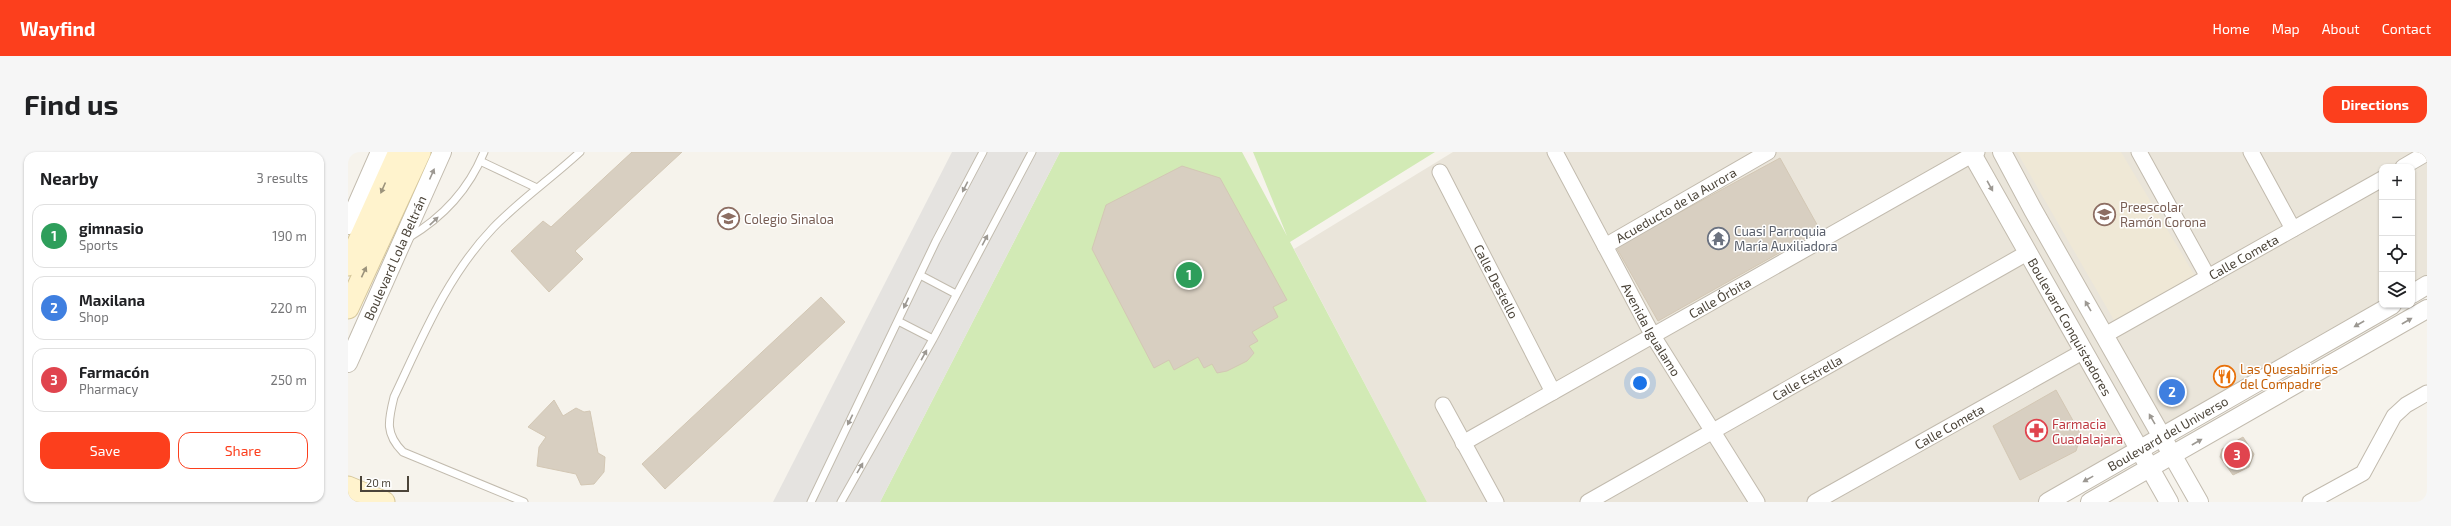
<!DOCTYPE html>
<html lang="en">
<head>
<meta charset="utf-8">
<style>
	:root { --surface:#fff; --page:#f6f6f6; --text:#202124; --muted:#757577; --line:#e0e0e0; --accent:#fc3f1d }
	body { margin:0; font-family:"Exo 2",sans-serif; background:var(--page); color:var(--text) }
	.controls { position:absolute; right:12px; top:12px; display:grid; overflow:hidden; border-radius:8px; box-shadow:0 1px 3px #0004 }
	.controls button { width:36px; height:36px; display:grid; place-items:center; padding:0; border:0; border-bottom:1px solid var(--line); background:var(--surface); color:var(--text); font:20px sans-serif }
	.scale { position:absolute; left:12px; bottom:10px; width:49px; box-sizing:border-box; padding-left:4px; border:2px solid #4b4439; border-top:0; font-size:11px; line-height:14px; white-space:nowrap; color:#4b4439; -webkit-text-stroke:3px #fff; paint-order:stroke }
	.you { position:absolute; left:1292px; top:231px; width:14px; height:14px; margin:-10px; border:3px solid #fff; border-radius:50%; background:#1a73e8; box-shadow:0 0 0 6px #1a73e833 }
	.badge { display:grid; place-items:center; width:26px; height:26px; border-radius:50%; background:var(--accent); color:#fff; font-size:13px; font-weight:700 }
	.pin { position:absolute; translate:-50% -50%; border:2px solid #fff; box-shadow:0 1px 4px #0006 }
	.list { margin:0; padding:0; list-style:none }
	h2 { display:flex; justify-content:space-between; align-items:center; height:52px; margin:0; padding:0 16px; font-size:17px }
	h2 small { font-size:13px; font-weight:400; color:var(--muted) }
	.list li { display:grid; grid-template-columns:26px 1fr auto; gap:12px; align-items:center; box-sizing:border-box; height:64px; margin:0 8px 8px; padding:0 8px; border:1px solid var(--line); border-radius:12px }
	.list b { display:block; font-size:15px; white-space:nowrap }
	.list p { margin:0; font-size:13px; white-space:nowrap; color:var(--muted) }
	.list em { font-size:13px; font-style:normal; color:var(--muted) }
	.actions { display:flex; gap:8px; padding:12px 16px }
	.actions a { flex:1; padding:9px 0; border:1px solid var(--accent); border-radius:12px; text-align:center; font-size:14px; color:var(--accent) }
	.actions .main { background:var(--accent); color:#fff }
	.icon { flex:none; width:22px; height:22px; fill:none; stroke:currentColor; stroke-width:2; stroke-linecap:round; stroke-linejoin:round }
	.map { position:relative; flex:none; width:2079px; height:350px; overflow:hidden; border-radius:12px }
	header { display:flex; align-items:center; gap:24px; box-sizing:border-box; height:56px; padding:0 20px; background:var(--accent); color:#fff }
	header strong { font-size:19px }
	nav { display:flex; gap:22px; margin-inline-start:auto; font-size:14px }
	.intro { display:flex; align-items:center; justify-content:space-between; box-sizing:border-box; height:96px; padding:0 24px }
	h1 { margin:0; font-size:28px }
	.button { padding:10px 18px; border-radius:12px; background:var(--accent); color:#fff; font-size:14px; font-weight:700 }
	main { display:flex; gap:24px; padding:0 24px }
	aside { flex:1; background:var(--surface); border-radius:12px; box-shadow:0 1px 3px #0004 }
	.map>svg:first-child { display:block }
	.residential { fill:#eae5da }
	.education { fill:#efe8d6 }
	.green { fill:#d2eab5 }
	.parking { fill:#e5e3e0 }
	.building { fill:#d8cfc1; stroke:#d3c7b4 }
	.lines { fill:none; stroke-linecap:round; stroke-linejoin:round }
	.service-casing { stroke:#c2bbae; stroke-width:9 }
	.minor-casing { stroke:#c2bbae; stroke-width:17 }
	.tertiary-casing { stroke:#c2bbae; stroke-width:20 }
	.secondary-casing { stroke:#d6c79b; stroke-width:23 }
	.service { stroke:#fff; stroke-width:7 }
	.minor { stroke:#fff; stroke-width:15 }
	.tertiary { stroke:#fff; stroke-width:18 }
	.secondary { stroke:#fff3cd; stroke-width:21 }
	.oneway { fill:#9c9892 }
	.oneway2 { fill:#9c937c }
	.labels { text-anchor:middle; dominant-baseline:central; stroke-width:3; stroke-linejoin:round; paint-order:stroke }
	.street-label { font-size:13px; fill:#4b4439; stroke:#fff }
	.education-label { font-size:13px; fill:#785e54; stroke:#fff; text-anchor:start }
	.worship-label { font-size:13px; fill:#5b616d; stroke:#fff; text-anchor:start }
	.food-label { font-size:13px; fill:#c56008; stroke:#fff; text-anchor:start }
	.health-label { font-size:13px; fill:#be3a42; stroke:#fff; text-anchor:start }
</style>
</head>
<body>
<header>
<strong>Wayfind</strong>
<nav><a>Home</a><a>Map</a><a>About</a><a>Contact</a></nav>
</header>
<div class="intro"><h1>Find us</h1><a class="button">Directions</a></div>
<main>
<aside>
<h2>Nearby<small>3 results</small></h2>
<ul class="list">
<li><span class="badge" style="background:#2e9e5b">1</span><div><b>gimnasio</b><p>Sports</p></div><em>190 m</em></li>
<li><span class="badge" style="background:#3f7fe0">2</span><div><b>Maxilana</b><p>Shop</p></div><em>220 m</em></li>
<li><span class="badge" style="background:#e0444e">3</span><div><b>Farmacón</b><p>Pharmacy</p></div><em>250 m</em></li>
</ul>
<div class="actions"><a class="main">Save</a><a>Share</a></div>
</aside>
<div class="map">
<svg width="2079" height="350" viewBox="0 0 2079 350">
	<rect width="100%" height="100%" fill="#f6f3ec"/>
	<path class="residential" d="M1105,0H2079V142L2064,151V15H2034V153H2060L1715,350H1079L946,97Z"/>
	<path class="education" d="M1669,0H1773L1847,124L1767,170Z"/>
	<path class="green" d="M712,0H894L939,84L905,0H1087L942,90L1079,350H532Z"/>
	<path class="parking" d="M604,0H712L532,350H425Z"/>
	<path class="building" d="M284,0H334L227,99L235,107L201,140L163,99L195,69L203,75Z
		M1432,6L1472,78L1310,169L1268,95Z
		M834,14L872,26L939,148L925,155L930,165L904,180L910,189L901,194L906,201L899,209L879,219L869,221L864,212L856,216L850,205L826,218L821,208L806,216L744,97L758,53Z
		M473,145L497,170L317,337L294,312Z
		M1708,238L1733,283L1728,299L1672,328L1645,274Z
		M206,248L215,264L228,256L236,260L242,259L250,301L257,305L256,320L246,332L233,333L228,322L189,314L191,295L198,285L180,275Z
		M1895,285L1906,302L1901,315L1885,323L1872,305L1874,297Z"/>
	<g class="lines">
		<defs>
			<path id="service" d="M132,9L189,36
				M60,86C94,66 121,37 136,0
				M572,123L608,142
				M550,169L585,187
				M176,350L55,300C37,282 40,269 46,245C74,186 99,124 145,76C172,48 204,26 232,0
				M463,350L588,89L635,0
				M493,350L585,187L684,0"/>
			<g id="minor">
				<path id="s1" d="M1207,0L1305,184L1409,350"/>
				<path d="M1791,0L1860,125"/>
				<path d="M1903,0L1945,77"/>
				<path d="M2055,15L2079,1"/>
				<path id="s2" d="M1092,20L1205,240"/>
				<path id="s3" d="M1257,94L1420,0"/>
				<path id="s4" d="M1757,183L2034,27"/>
				<path d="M1095,253L1148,350"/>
				<path id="s5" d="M1115,291L1629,0"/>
				<path id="s6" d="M1240,350L1679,101"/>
				<path id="s7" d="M1467,350L1736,199"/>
				<path d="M1962,350L2015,321L2046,264L2058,253L2079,241"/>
			</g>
			<g id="tertiary">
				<path id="s8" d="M1623,0L1821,350"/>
				<path d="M1654,0L1685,58L1851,350"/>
				<path d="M0,73L32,0"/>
				<path d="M2064,142L2079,133"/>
				<path id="s9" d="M0,211L94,0"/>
				<path id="s10" d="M1700,350L2044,153"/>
				<path d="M1742,350L2079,157"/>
			</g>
			<path id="secondary" d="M0,113L51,0
				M0,156L72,0
				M0,335L36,350"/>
		</defs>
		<use href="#service" class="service-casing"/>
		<use href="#minor" class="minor-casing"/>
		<use href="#tertiary" class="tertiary-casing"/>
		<use href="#secondary" class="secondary-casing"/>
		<use href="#service" class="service"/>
		<use href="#minor" class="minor"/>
		<use href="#tertiary" class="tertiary"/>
		<use href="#secondary" class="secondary"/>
	</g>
	<defs><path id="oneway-solid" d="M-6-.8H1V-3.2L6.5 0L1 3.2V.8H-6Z"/></defs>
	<g class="oneway">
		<use href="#oneway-solid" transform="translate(84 22) rotate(-66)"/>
		<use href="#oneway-solid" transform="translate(1642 34) rotate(61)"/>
		<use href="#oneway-solid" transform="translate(617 35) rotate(117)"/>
		<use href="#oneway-solid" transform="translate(86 69) rotate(-44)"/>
		<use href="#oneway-solid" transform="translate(637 88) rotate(-62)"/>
		<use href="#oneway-solid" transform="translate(558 151) rotate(115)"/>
		<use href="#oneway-solid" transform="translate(1740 154) rotate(-120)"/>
		<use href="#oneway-solid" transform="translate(2059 169) rotate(-30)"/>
		<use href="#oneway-solid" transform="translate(2011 172) rotate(150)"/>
		<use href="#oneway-solid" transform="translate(576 203) rotate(-61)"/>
		<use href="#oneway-solid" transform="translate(1804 267) rotate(-120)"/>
		<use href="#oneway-solid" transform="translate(502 268) rotate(116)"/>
		<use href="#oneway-solid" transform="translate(1849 290) rotate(-30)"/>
		<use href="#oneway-solid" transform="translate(512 316) rotate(-60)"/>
		<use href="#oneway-solid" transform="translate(1740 327) rotate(151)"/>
	</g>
	<g class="oneway2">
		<use href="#oneway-solid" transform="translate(35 36) rotate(114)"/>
		<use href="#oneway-solid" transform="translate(16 120) rotate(-65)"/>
	</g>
	<defs>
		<symbol id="school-ring" viewBox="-11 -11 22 22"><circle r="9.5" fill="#fff" stroke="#8d6e63" stroke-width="1.5"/><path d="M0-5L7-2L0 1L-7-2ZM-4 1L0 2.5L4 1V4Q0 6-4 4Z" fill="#8d6e63"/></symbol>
		<symbol id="temple-ring" viewBox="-11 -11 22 22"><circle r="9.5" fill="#fff" stroke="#6b7280" stroke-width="1.5"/><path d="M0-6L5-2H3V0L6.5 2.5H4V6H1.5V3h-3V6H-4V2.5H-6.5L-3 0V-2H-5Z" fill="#6b7280"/></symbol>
		<symbol id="restaurant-ring" viewBox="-11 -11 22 22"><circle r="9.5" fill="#fff" stroke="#e8710a" stroke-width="1.5"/><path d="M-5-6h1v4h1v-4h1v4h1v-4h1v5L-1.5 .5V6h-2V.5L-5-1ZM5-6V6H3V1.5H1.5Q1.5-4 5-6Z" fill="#e8710a"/></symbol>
		<symbol id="pharmacy-ring" viewBox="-11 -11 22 22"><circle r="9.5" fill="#fff" stroke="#e0444e" stroke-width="1.5"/><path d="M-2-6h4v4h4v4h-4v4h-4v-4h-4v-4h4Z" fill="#e0444e"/></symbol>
	</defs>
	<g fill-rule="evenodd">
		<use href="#school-ring" x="1744" y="50" width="25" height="25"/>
		<use href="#school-ring" x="368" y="54" width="25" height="25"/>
		<use href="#temple-ring" x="1358" y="74" width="25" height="25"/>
		<use href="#restaurant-ring" x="1864" y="212" width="25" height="25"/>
		<use href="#pharmacy-ring" x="1676" y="266" width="25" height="25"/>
	</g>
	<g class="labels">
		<g class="street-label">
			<text stroke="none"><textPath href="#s3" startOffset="82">Acueducto de la Aurora</textPath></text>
			<text stroke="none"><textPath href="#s4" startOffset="159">Calle Cometa</textPath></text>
			<text stroke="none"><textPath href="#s9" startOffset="115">Boulevard Lola Beltrán</textPath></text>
			<text stroke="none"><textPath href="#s2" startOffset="123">Calle Destello</textPath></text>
			<text stroke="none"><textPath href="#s5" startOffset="295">Calle Órbita</textPath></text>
			<text stroke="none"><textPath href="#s8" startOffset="201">Boulevard Conquistadores</textPath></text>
			<text stroke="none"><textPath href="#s1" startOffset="202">Avenida Igualamo</textPath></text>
			<text stroke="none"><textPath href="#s6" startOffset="252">Calle Estrella</textPath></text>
			<text stroke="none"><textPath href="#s7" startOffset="154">Calle Cometa</textPath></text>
			<text stroke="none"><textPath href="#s10" startOffset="138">Boulevard del Universo</textPath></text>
		</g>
		<g class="education-label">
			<text x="1772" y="55">Preescolar<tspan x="1772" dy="15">Ramón Corona</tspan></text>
			<text x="396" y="67">Colegio Sinaloa</text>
		</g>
		<g class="worship-label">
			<text x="1386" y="79">Cuasi Parroquia<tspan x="1386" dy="15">María Auxiliadora</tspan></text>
		</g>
		<g class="food-label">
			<text x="1892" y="217">Las Quesabirrias<tspan x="1892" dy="15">del Compadre</tspan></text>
		</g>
		<g class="health-label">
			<text x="1704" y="272">Farmacia<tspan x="1704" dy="15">Guadalajara</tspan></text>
		</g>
	</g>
</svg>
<div class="controls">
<button>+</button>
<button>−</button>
<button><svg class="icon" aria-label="locate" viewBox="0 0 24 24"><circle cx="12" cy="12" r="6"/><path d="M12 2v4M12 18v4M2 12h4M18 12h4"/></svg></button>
<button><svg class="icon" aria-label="layers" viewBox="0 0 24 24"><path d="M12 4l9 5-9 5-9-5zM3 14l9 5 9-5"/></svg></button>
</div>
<div class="scale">20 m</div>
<div class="you"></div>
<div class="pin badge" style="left:841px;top:123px;background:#2e9e5b">1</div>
<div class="pin badge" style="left:1824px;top:240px;background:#3f7fe0">2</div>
<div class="pin badge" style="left:1889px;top:303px;background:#e0444e">3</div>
</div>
</main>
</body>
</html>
